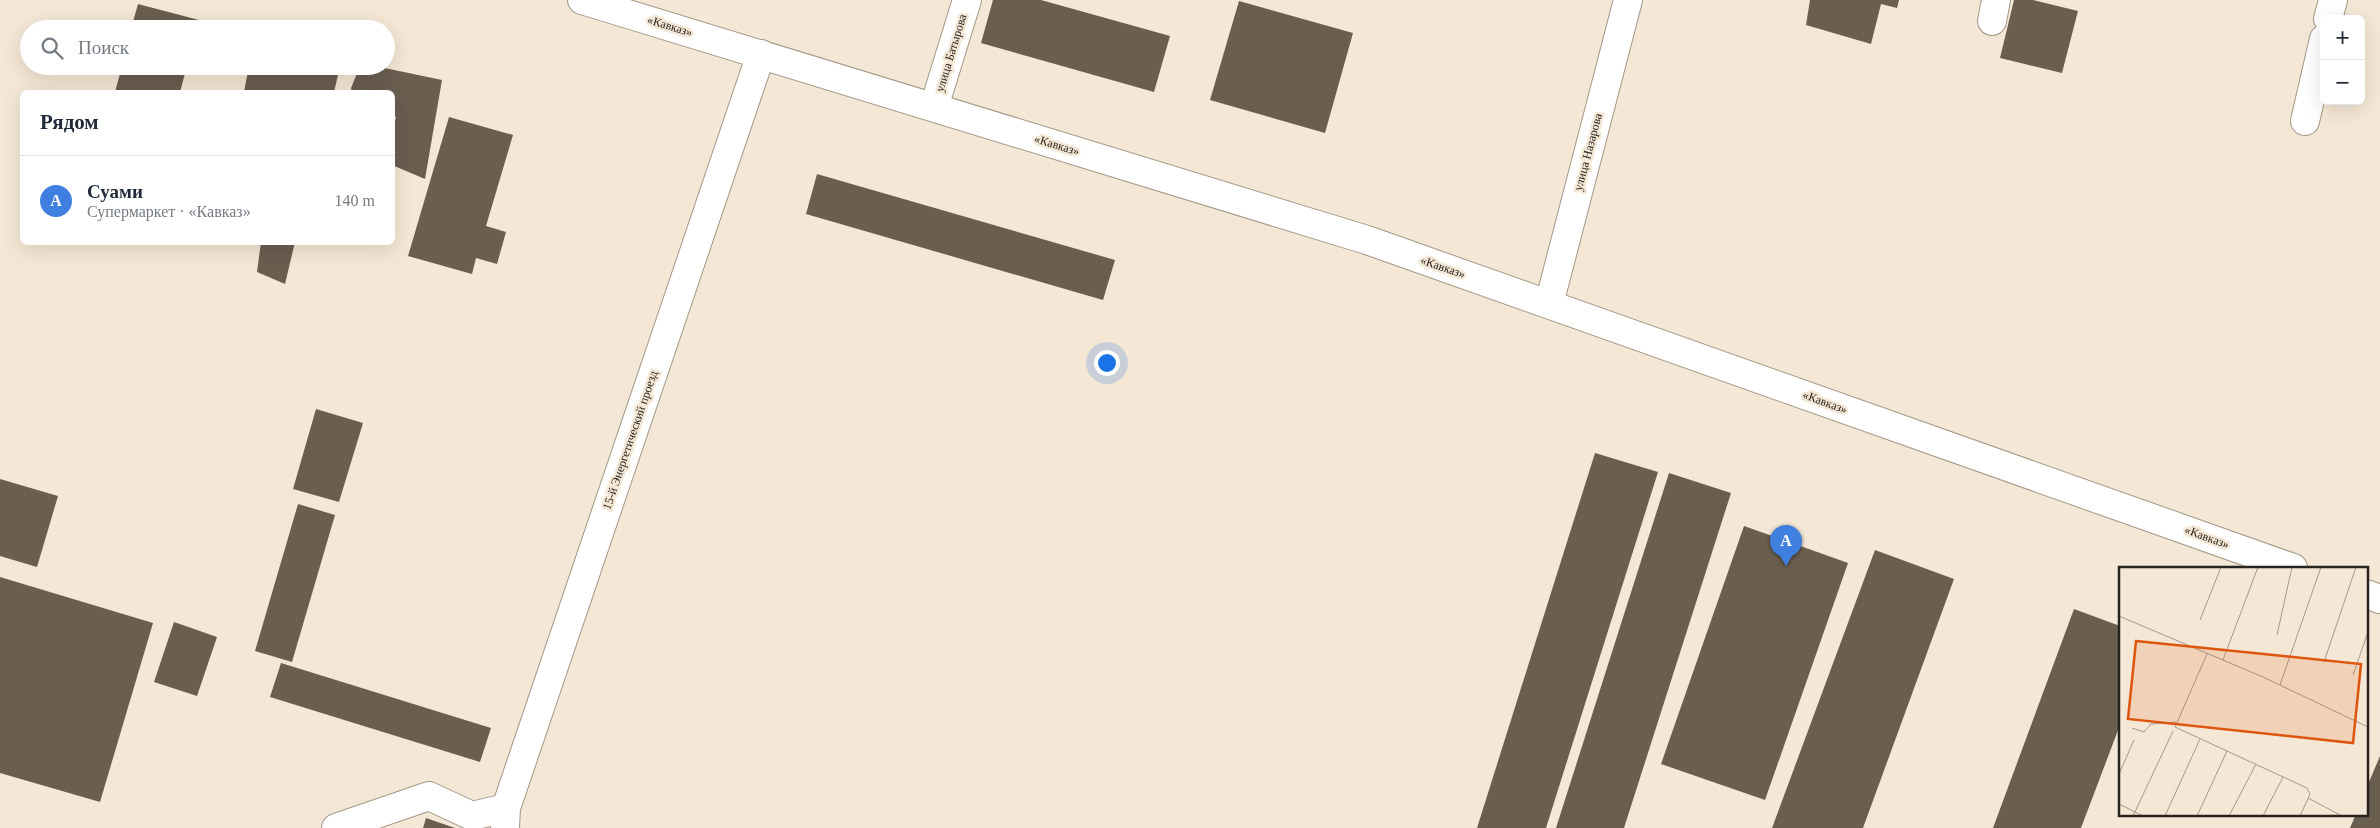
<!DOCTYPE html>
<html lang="ru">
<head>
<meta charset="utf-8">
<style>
	:root { --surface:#fff; --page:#f6f6f7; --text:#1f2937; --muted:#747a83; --line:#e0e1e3; --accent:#0b8043 }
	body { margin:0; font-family:Georgia,serif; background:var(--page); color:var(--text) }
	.controls { position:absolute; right:15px; top:15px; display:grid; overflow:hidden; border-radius:8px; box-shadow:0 5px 20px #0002 }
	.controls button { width:45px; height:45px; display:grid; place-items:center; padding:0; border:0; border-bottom:1px solid var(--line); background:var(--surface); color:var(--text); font:25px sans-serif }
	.you { position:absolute; left:1106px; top:362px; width:18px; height:18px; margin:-12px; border:4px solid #fff; border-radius:50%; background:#1a73e8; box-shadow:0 0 0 8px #1a73e833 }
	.badge { display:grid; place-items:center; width:32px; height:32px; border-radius:50%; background:var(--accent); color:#fff; font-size:16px; font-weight:700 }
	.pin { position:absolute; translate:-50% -41px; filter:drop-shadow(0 1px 2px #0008) }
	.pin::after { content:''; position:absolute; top:26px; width:18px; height:15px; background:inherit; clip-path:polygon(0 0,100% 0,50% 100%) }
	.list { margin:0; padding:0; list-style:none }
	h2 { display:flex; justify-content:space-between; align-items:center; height:65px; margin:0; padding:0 20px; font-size:21px }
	h2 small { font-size:16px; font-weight:400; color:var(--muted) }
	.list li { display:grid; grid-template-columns:32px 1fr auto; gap:15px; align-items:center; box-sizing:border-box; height:90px; padding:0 20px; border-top:1px solid var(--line) }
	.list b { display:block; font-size:19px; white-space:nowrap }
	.list p { margin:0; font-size:16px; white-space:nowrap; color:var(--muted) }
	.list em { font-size:16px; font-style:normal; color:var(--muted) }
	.icon { flex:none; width:28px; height:28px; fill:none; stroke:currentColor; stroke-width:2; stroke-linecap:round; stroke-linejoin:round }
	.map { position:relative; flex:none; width:2380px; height:828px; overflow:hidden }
	.search { position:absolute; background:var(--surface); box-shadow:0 5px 20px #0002; left:20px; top:20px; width:375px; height:55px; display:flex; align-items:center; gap:12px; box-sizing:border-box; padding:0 18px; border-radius:28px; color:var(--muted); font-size:19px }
	.panel { position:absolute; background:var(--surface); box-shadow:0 5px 20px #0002; left:20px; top:90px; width:375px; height:155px; border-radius:8px }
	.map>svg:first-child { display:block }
	.building { fill:#6a5e4f }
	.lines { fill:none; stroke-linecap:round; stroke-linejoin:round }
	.minor-casing { stroke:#a49787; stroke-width:30 }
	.highway-casing { stroke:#a49787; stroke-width:30 }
	.minor { stroke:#fff; stroke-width:28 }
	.highway { stroke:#fff; stroke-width:28 }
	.labels { text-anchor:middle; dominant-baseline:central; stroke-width:5; stroke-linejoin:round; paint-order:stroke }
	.street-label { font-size:12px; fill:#28231c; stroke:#f5e7d5 }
	.inset-road { fill:none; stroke:#a3998b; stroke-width:1 }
	.view { fill:#de560d; fill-opacity:0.15; stroke:#de560d; stroke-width:2.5 }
	.inset-edge { fill:none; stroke:#28231c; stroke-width:2.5 }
</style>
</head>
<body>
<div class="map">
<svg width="2380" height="828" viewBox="0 0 2380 828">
	<rect width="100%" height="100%" fill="#f5e7d5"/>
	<path class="building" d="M993,0H1041L1170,36L1154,92L981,43Z
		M1810,0H1899L1897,8L1881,4L1871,44L1806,25Z
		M2014,0H2033L2078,11L2062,73L2000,58Z
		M1239,1L1353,33L1325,133L1210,100Z
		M138,4L199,20L196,29H131Z
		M122,66H187L180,92H115Z
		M249,66H312L338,75L334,92H244Z
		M360,66H375L442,80L425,179L392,165V132L396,117L392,116V92H352L351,88Z
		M449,117L513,135L486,226L506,232L497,264L476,258L472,274L408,256Z
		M817,174L1115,260L1103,300L806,214Z
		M261,242H295L285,284L257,272Z
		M316,409L363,423L339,502L293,489Z
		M1595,453L1658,472L1546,828H1477Z
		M1669,473L1731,493L1624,828H1556Z
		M0,479L58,496L37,567L0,556Z
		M298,504L335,515L292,662L255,651Z
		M1744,526L1848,563L1765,800L1661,764Z
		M1875,550L1954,579L1863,828H1772Z
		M0,577L153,623L100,802L0,773Z
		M2074,609L2120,626V725L2081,828H1993Z
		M174,622L217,637L197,696L154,682Z
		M281,663L491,728L480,762L270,697Z
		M2380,756V828H2350L2356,814H2366V789Z
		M426,818L455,828H423Z"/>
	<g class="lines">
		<defs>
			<path id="minor" d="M2328,19L2333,0
				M1992,21L1996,0
				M934,107L967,0
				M2305,121L2324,39
				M1549,304L1628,0
				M336,828L429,796L472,816L506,808
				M505,828L506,808L761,54"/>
			<path id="highway" d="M582,0L1367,240L2293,568
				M2366,594L2380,599"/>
		</defs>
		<use href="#minor" class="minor-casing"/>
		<use href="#highway" class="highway-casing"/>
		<use href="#minor" class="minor"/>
		<use href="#highway" class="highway"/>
	</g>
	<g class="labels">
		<g class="street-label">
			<text transform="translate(670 26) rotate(17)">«Кавказ»</text>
			<text transform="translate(951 53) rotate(-73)">улица Батырова</text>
			<text transform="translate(1057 145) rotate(17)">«Кавказ»</text>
			<text transform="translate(1588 152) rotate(-75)">улица Назарова</text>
			<text transform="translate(1443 267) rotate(19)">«Кавказ»</text>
			<text transform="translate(1825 402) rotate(20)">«Кавказ»</text>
			<text transform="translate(630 440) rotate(-71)">15-й Энергетический проезд</text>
			<text transform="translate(2207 537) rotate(20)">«Кавказ»</text>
		</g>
	</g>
	<g transform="translate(2119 567)">
		<rect width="249" height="249" fill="#f5e7d5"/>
		<path class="inset-road" d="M0,49L144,110L249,160M81,53L102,0M158,68L173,0M88,87L56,160L188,221L191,227L181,249M104,93L139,0M205,95L237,0M234,108L249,65M161,118L202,0M13,161L25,165L32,157L57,155M0,207L15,173M189,231L223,249M0,237L24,249M14,249L54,164M46,249L81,172M78,249L108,184M110,249L137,197M144,249L164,210"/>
		<path class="view" d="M17,74L242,97L234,176L9,152Z"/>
		<rect width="249" height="249" class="inset-edge"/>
	</g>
</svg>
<div class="controls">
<button>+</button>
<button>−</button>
</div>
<div class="you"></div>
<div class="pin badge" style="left:1786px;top:566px;background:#3f7fe0">A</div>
<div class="search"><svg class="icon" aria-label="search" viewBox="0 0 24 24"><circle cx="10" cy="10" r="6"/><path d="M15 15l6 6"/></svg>Поиск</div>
<section class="panel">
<h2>Рядом<small></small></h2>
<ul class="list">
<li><span class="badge" style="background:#3f7fe0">A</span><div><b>Суами</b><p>Супермаркет · «Кавказ»</p></div><em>140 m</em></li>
</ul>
</section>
</div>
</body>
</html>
